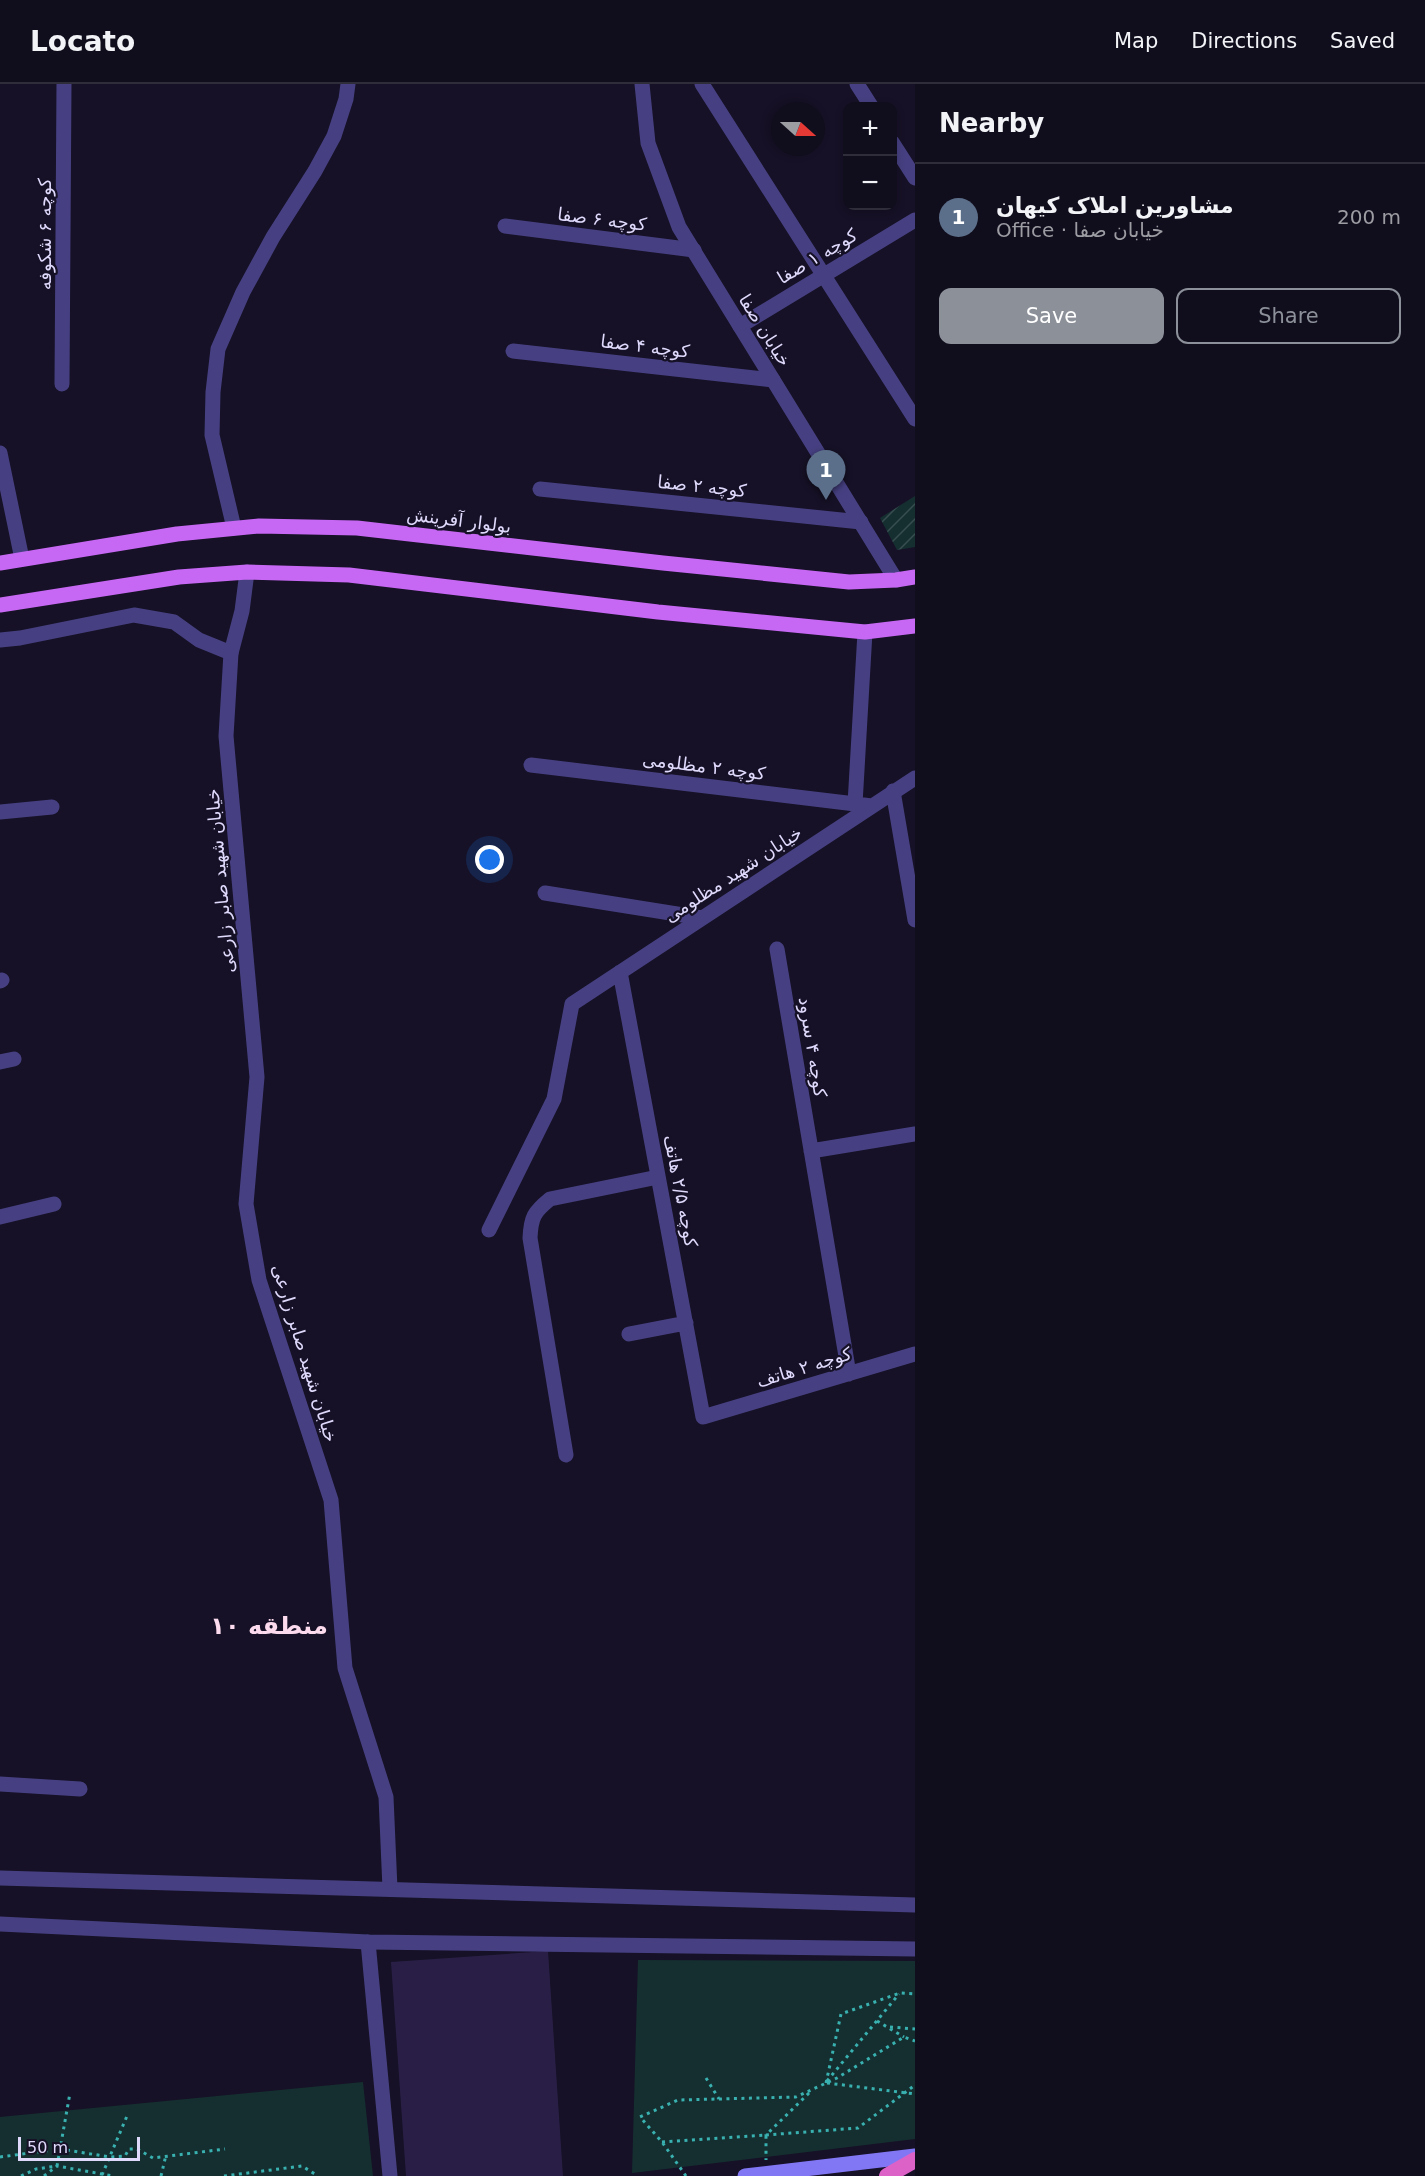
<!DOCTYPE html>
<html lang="en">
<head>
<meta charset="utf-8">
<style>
	:root { --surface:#100d1c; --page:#1e1b29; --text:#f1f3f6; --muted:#9c9ca3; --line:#302d3b; --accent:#8c9099 }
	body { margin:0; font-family:"DejaVu Sans","Noto Sans Arabic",sans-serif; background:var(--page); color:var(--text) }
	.controls { position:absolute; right:18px; top:18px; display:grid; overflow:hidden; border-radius:12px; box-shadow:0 3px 9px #0003 }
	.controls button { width:54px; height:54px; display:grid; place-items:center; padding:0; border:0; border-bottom:2px solid var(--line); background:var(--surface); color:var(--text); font:30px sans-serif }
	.compass { position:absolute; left:771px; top:18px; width:54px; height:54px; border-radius:50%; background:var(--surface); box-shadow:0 3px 9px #0003; rotate:111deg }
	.scale { position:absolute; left:18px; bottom:15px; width:122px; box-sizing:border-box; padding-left:6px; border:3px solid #dfd9fc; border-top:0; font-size:16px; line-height:21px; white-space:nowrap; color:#dfd9fc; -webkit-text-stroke:4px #161126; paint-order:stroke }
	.you { position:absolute; left:490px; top:776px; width:21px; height:21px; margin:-15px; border:4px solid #fff; border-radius:50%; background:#1a73e8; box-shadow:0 0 0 9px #1a73e833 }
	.badge { display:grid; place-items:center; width:39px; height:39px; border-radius:50%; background:var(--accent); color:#fff; font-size:20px; font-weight:700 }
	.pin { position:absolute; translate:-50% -50px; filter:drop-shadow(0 2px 3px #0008) }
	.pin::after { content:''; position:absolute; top:32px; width:21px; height:18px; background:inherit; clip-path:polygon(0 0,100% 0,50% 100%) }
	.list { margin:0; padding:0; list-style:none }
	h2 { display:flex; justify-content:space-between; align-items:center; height:78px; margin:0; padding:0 24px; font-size:26px }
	h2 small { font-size:20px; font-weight:400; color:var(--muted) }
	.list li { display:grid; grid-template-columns:39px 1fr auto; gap:18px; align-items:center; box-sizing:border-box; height:108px; padding:0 24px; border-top:2px solid var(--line) }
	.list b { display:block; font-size:22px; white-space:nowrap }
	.list p { margin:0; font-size:20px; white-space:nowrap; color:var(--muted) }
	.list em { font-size:20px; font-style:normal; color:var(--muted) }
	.actions { display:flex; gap:12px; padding:18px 24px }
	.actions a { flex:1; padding:14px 0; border:2px solid var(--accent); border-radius:12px; text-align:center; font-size:21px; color:var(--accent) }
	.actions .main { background:var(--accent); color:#fff }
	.map { position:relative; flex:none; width:915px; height:2092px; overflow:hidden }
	header { display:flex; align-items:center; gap:36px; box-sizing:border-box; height:84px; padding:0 30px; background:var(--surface); border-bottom:2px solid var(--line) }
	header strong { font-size:28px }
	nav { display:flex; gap:33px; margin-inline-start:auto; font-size:21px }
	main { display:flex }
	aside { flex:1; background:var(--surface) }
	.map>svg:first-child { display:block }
	.park { fill:#152f30 }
	.garden { fill:url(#garden-furrows) }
	.building { fill:#291f46 }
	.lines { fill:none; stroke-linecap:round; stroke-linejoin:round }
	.path { stroke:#39b1b0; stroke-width:3; stroke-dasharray:3 4.5; stroke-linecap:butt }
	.minor { stroke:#464082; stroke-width:15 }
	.tertiary { stroke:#464082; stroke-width:15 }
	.secondary { stroke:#8177f5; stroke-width:15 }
	.primary { stroke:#c768f4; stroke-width:15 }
	.trunk { stroke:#dd62c8; stroke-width:16 }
	.labels { text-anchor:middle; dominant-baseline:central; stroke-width:4.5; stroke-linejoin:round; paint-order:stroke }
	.street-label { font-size:18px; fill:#dfd9fc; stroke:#161126 }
	.district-label { font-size:24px; font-weight:bold; fill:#fcdbee; stroke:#161126 }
</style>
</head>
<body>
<header>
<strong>Locato</strong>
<nav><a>Map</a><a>Directions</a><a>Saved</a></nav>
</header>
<main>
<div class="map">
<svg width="915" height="2092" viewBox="0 0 915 2092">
	<defs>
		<pattern id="garden-furrows" width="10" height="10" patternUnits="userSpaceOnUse" patternTransform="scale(1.5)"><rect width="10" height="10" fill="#152f30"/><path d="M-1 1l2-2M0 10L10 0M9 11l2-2" fill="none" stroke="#374d4f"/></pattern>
	</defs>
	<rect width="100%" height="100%" fill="#161126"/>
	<path class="park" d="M638,1876L915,1877V2055L632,2089Z
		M363,1998L373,2092H0V2033Z"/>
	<path class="garden" d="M915,412V463L897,466L880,434Z"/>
	<path class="building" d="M548,1867L563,2092H406L391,1878Z"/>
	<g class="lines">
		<path class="path" d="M877,1937L904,1953
			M890,1943L915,1945
			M706,1994L719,2015
			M827,1997L899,1910
			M826,1999L841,1930L900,1909L915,1910
			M827,1999L915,2010
			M809,2009L766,2051L858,2044L915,2001
			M662,2058L766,2051V2076
			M0,2073L60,2065L110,2073L125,2072L129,2065H137L153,2074L225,2065
			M102,2091L127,2032
			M21,2092L36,2085L57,2082L70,2009
			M44,2092L57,2082L113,2092
			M161,2092L166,2071
			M224,2092L302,2082L318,2092
			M686,2092L662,2058L640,2033L678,2016L796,2013L837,1994L904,1953L915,1957"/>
		<path class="minor" d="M702,0L915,335
			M857,0L871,22
			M892,58L915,94
			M505,142L694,166
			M740,242L915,136
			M513,267L773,296
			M62,300L64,0
			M0,369L22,475
			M540,405L861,438
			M234,444L212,351L213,308L218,265L243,208L273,153L315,87L334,52L346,15L348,0
			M247,488L242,527L231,569L226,652L257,993L246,1120L259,1196L331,1416L345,1584L386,1713L390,1805
			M531,681L872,722
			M893,707L915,836
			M855,720L865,548
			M0,728L52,723
			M545,809L702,834
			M777,865L849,1290
			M620,888L703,1333L915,1270
			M0,897L2,896
			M0,978L14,975
			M811,1067L915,1050
			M0,1133L54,1120
			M489,1146L554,1015L572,920L915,694
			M629,1250L686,1239
			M566,1371L530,1154C531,1133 534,1128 550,1115L658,1093
			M0,1700L80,1705
			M368,1858L390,2092"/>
		<path class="tertiary" d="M642,0L648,59L679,143L896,496
			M0,556L20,554L134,531L174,538L199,556L231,569
			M0,1794L915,1821
			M0,1840L368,1858L915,1865"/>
		<path class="secondary" d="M745,2092L915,2072"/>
		<path class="primary" d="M0,479L177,450L259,442L357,444L663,479L849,498L896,496L915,493
			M0,521L179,493L247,488L349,491L658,528L865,548L915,542"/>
		<path class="trunk" d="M887,2092L915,2076"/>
	</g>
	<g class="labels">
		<g class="street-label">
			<text transform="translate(602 135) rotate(7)">کوچه ۶ صفا</text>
			<text transform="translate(44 150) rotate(-90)">کوچه ۶ شکوفه</text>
			<text transform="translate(817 172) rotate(-31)">کوچه ۱ صفا</text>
			<text transform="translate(765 246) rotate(58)">خیابان صفا</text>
			<text transform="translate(645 262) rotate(7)">کوچه ۴ صفا</text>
			<text transform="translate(702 402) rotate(6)">کوچه ۲ صفا</text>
			<text transform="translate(459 436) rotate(7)">بولوار آفرینش</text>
			<text transform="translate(704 682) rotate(7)">کوچه ۲ مظلومی</text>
			<text transform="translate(733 790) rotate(-33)">خیابان شهید مظلومی</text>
			<text transform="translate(220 797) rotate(-95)">خیابان شهید صابر زارعی</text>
			<text transform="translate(813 963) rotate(81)">کوچه ۴ سرود</text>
			<text transform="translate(681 1107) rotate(79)">کوچه ۲/۵ هاتف</text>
			<text transform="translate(305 1269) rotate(73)">خیابان شهید صابر زارعی</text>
			<text transform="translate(804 1283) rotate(-17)">کوچه ۲ هاتف</text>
		</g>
		<g class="district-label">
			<text x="269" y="1542">منطقه ۱۰</text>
		</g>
	</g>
</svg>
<div class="controls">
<button>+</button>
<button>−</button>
</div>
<svg class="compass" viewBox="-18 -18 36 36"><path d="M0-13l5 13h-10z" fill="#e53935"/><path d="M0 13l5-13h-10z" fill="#9c9ca3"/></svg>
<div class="scale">50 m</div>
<div class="you"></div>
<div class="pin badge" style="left:826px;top:416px;background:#5c6f8a">1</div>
</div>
<aside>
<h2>Nearby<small></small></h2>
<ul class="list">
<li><span class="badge" style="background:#5c6f8a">1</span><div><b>مشاورین املاک کیهان</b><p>Office · خیابان صفا</p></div><em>200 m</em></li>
</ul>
<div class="actions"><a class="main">Save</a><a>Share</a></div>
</aside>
</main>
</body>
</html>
